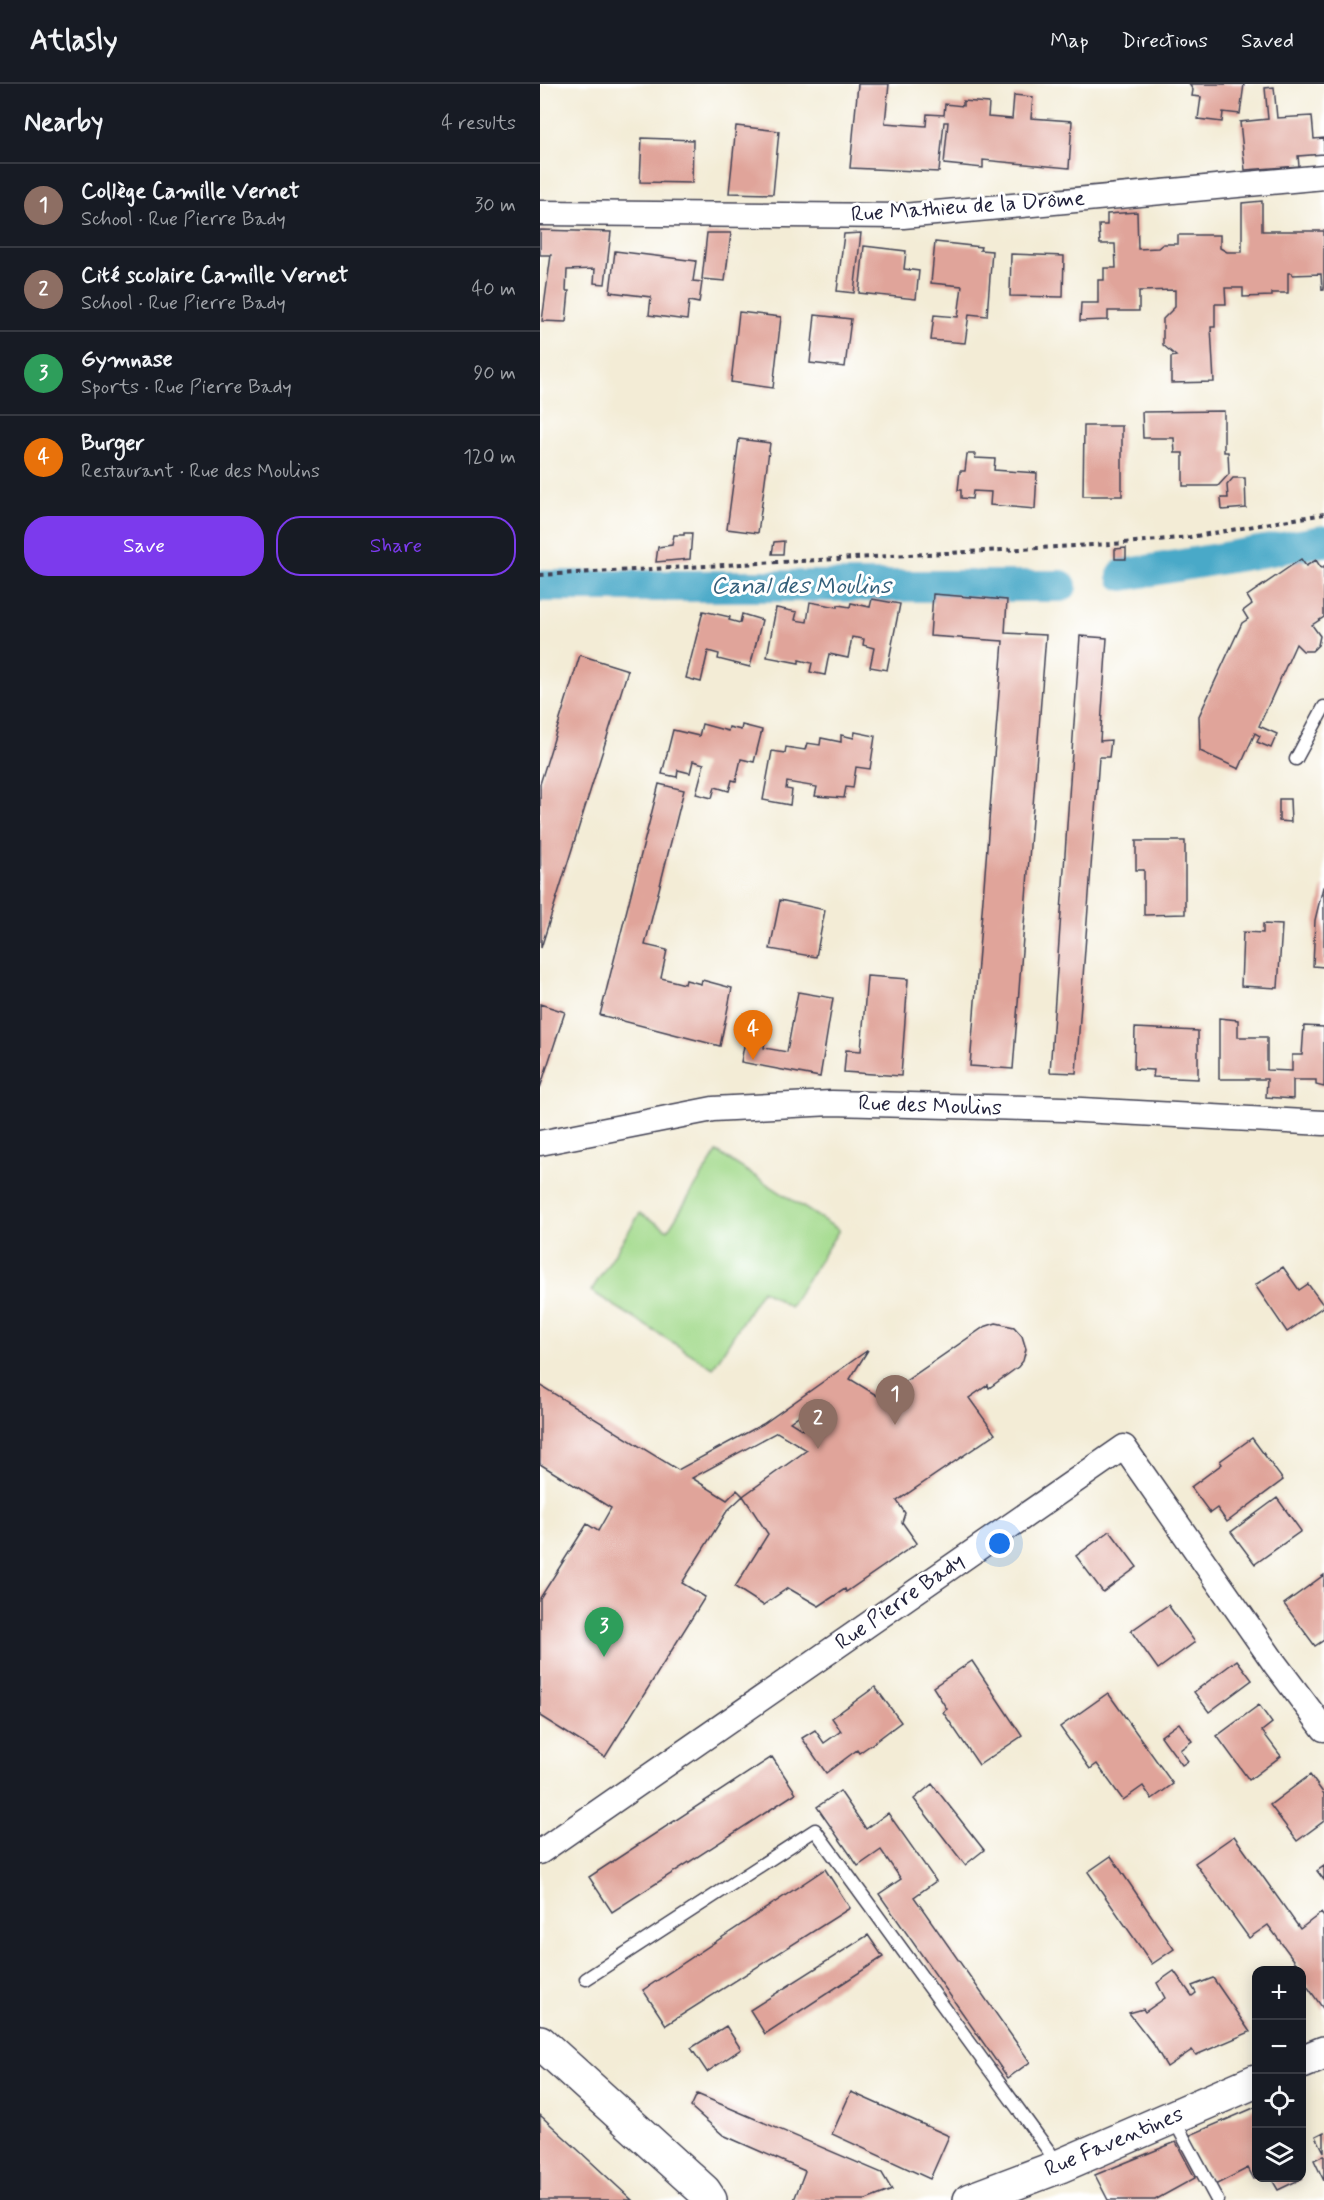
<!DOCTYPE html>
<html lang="en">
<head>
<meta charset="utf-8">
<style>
	:root { --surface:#171b24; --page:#242831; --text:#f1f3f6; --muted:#9ea1a6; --line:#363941; --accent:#7c3aed }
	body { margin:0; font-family:Mynerve,sans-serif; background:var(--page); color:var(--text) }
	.controls { position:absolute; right:18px; bottom:18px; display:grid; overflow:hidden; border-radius:12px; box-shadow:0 3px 15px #0003 }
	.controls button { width:54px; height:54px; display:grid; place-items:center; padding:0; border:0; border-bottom:2px solid var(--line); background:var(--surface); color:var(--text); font:30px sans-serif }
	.you { position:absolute; left:460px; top:1460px; width:21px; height:21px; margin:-15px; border:4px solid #fff; border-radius:50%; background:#1a73e8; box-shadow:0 0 0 9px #1a73e833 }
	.badge { display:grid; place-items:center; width:39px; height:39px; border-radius:50%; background:var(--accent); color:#fff; font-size:20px; font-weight:700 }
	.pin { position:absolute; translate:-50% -50px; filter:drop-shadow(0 2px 3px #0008) }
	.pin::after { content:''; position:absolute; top:32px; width:21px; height:18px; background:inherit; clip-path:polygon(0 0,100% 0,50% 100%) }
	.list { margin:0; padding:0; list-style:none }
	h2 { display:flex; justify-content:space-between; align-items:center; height:78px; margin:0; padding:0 24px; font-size:26px }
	h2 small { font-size:20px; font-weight:400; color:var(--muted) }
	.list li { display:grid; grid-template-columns:39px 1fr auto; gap:18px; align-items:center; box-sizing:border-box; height:84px; padding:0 24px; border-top:2px solid var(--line) }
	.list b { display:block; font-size:22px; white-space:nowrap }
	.list p { margin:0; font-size:20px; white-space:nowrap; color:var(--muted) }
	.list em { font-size:20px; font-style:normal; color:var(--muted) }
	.actions { display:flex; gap:12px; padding:18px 24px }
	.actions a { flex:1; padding:14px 0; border:2px solid var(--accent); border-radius:24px; text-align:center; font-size:21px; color:var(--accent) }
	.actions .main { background:var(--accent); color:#fff }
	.icon { flex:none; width:33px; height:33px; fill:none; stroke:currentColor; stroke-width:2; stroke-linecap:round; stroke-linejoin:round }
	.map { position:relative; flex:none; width:784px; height:2116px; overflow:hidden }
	header { display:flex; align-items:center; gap:36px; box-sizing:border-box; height:84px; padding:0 30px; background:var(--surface); border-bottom:2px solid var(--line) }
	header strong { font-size:28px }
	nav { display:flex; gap:33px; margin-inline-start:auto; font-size:21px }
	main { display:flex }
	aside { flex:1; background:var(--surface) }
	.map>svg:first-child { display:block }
	.pitch { fill:#a3da8c; stroke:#627e64; stroke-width:1.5 }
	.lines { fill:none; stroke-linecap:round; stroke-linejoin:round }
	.canal { stroke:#49a9c8; stroke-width:32 }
	.building { fill:#e0a49a; fill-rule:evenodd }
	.lane-casing { stroke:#414052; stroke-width:15 }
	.street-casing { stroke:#414052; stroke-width:27 }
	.secondary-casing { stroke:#414052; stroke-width:36 }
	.path { stroke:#414052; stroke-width:4; stroke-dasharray:4.5 4.5; stroke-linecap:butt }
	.lane { stroke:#fff; stroke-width:12 }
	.street { stroke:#fff; stroke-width:24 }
	.secondary { stroke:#fff; stroke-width:33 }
	.labels { text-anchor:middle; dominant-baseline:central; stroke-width:6; stroke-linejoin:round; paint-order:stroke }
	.street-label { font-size:22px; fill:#22223b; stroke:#fff }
	.water-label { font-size:24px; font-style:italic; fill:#345f7a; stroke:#fff }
</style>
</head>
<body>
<header>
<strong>Atlasly</strong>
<nav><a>Map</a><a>Directions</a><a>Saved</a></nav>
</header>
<main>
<aside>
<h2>Nearby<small>4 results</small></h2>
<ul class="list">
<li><span class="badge" style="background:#8d6e63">1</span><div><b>Collège Camille Vernet</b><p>School · Rue Pierre Bady</p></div><em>30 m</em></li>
<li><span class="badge" style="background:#8d6e63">2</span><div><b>Cité scolaire Camille Vernet</b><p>School · Rue Pierre Bady</p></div><em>40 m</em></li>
<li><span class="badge" style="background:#2e9e5b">3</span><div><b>Gymnase</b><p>Sports · Rue Pierre Bady</p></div><em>90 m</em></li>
<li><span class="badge" style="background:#e8710a">4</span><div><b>Burger</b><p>Restaurant · Rue des Moulins</p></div><em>120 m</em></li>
</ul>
<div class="actions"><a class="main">Save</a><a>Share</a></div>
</aside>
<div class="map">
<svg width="784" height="2116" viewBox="0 0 784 2116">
	<rect width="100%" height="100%" fill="#fff"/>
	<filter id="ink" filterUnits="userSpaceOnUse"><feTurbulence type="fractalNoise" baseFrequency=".0167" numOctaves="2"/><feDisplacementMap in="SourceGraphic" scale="12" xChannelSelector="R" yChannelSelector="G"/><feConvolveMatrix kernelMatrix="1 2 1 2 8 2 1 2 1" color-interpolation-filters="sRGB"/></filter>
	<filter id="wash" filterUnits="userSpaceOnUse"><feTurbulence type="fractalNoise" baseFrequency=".008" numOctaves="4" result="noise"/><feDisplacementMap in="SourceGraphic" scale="24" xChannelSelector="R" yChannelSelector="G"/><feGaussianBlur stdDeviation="1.35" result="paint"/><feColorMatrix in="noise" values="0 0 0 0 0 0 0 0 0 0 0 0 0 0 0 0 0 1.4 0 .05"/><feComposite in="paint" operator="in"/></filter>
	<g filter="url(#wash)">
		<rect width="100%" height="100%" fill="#f3ecd6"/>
		<path class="pitch" d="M177,1068L299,1146L250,1223L222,1206L173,1284L51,1207L100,1129L128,1146Z"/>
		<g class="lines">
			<path class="canal" d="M583,491L784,457
				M0,502H521"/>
		</g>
		<g id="blocks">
			<path class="building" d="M318,0H349L345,39L386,42L387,30L404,31L405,20L423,22V17L449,19L448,33L472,35L474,11L493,13L491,34L532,37L529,84L443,76V84L404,80L408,38H404L399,88L310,84Z
				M649,0H704L700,30L683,28L682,38L658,35L661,13L652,12L653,6Z
				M734,3L737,34L772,32L774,55L784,54V70L758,72L759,82L705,86L700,38L728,35L725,4Z
				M196,42L239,47L233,110L189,109Z
				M102,54L153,56L152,99L100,98Z
				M722,117V147H784V206H782L781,190L752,191V189H748V209H732V212L703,213V204H685L686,220H675V243H671L674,298L631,299V273L636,272L623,261V235L635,223V206L599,207V227H568V236L540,237L541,219H558V196H564V184H576L575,160H560L559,141H567V130L597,128L598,165L618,164L623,160H638V151H680V164L687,168H702V119Z
				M0,146L71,148L65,200L54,199L55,185L27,186L26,207H29L26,238L2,237L11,171H0Z
				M167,149H191L185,197L162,195Z
				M321,149L314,209L297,207L304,150Z
				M395,158L441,163L440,166L452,167L447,232L429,230L425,259L391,256L394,231L418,233L422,202L391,199Z
				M324,162L366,167L364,185L379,187L376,215L319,209Z
				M75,167L156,177L153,197L162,198L159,219L149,217L147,236L109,231L111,213L70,208Z
				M471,170L524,172L523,213L470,212Z
				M199,228L241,233L233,304L191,298Z
				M275,231L311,235L305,283L270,279Z
				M684,327V368H688L689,390L678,402H643V369H635L634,354H603L602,328Z
				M544,342H582V412H543Z
				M199,355L230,359L218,449L187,445Z
				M427,370H436L435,374L455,375L454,386L497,389L495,425L450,421L451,408L433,407L432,415L421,414V406H418L420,387H425Z
				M693,394H705L706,424L682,426L681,414H688L687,401Z
				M144,449H152L150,475L116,478L118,463L132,461L134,451H144Z
				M244,457L243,470H232L234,458Z
				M586,464V475H575V465Z
				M761,475L766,482L776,476L781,484L784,482V533L772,541L780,552L778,561L772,567H763L756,560L719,642L737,650L731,664L717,658L720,652L715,649L699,685L660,667L659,632L702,539L708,535L703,527L712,520L707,512Z
				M393,510L467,516L465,549L506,551L473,985L430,982L463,557L390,552Z
				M332,515L360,520L347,586L330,583L334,564L323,561L324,555L312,553L308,574L289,570L285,591L270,588L272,579L259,576V579L227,573L236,524L257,528L255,536L267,538L270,518L298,523V521L310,523L311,519L330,523Z
				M163,527L190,533L189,536L200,539L202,530L222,536L210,583L178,575L179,570L168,567L161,598L146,594Z
				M540,552L567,554L560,657L571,656L569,673H559L536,989L510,988Z
				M40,571L88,586L1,864L0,700Z
				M162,640L188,647L189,643L201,646L202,641L222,646L214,678L201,675L196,697L192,696L189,707L175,703L172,714L156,710L164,680L153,677L150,689L138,686L137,693L122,690L133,646L159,652Z
				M315,648L335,652L330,685L316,683L313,704L306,703L304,714L275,712L277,703L247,698L246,705L252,706L250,721L223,716L232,667L245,669L246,663L265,666L267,659L280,661L281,654L301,658V651L314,654Z
				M119,700L144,706L105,861L127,866L121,894L145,900L146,896L161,900L162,896L192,904L180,962L60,931Z
				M739,715H750L751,738L739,737Z
				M596,757H645V830L604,831V786H596Z
				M783,803H784V883L773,882L775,836Z
				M240,816L285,826L276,873L230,865Z
				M723,840L742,841L738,904L701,902L703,848L723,849Z
				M327,892L368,895L361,992L304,988L306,966L321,967Z
				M258,908L293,914L280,993L201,978L207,946L226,949L224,964L247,968Z
				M0,920L25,928L0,1004Z
				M679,934L698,936V953H727V986L752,987V971H762L764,942L784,943V1003L776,1001V996H753V1015L726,1013L727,995H679Z
				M595,944L658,947V995L613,993L614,986L594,985Z
				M743,1183L759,1206L768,1200L784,1222L747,1248L715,1201Z
				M456,1239L474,1243L482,1252L486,1265L483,1277L478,1283L449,1304L448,1301L429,1314L455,1350L357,1417L365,1429L362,1438L377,1459L306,1508L305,1505L279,1522L248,1504L223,1521L195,1503L228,1450L203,1412L267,1366L237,1348L152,1394L187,1416L197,1406L203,1412L187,1427L142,1499L165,1513L65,1673L0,1632V1514L47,1440L58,1447L71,1424L0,1380V1301L138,1386L223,1340L328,1266L310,1295L341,1314L444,1243ZM281,1316L263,1346L250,1338Z
				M712,1354L743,1396L687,1438L677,1424L670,1429L651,1403L682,1380L680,1377Z
				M737,1414L761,1447L715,1480L691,1448Z
				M570,1447L597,1483L563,1508L536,1472Z
				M784,1491V1556L775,1562L744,1520Z
				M628,1521L655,1558L618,1585L591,1547Z
				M697,1576L712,1596L669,1628L654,1608Z
				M432,1577L482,1652L439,1681L403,1628L407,1625L393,1603Z
				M335,1603L361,1638L332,1660L319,1669L317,1666L286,1689L262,1654L275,1646L284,1659L301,1647L292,1634Z
				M568,1609L633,1700L612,1715L603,1702L583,1716L557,1680L550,1685L520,1643Z
				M719,1621L732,1639L722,1647L741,1672L709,1696L677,1652Z
				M639,1639L652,1657L640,1666L648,1677L642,1681L621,1652Z
				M232,1673L256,1709L72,1828L49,1793Z
				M770,1691L784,1710V1737L757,1757L730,1721Z
				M392,1700L444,1766L425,1781L374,1715Z
				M300,1707L326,1745L348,1729L396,1797L374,1813L490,1978L468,1994L339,1810L361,1795L341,1766L318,1782L277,1723Z
				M694,1752L760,1845L781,1829L784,1833V1926L762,1895L764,1890L762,1887L728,1841L709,1854L655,1779Z
				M571,1772L634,1865L612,1880L548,1788Z
				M784,1782V1796L777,1787Z
				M285,1785L310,1824L126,1941L103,1906Z
				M328,1851L343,1873L225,1950L210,1926Z
				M634,1887L652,1912L656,1909L652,1902L673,1894L710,1948L656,1971L652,1966L627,1983L614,1961L589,1929L603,1925L605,1928L625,1914L617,1899Z
				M186,1942L201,1965L167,1988L151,1964Z
				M311,2008L409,2052L390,2095L292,2050Z
				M157,2010L342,2089L352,2106L326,2116H254L265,2087L183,2051L151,2023Z
				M716,2023V2093L714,2095L708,2084L675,2101L648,2052Z
				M0,2031L36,2064L92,2116H0Z
				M784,2048V2068L776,2052Z
				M636,2058L655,2094L615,2116H568L555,2091Z
				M784,2071V2097L774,2076Z
				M731,2094H763L738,2106Z"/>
		</g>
	</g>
	<g filter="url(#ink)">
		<use href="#blocks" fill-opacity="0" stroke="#414052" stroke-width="1.5"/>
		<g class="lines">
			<defs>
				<path id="lane" d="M756,675L784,623
					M46,1895L275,1746L519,2081
					M633,2034L677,2116"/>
				<path id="street" d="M0,129L363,132L784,93
					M0,1059L173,1025L292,1019L523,1025L784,1039
					M0,1768L584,1363L735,1580L784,1645"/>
				<path id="secondary" d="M0,1958L164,2107L170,2116
					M762,1978L784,1969
					M430,2116L520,2082L716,1997"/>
			</defs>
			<use href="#lane" class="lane-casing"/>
			<use href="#street" class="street-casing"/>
			<use href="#secondary" class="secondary-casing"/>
			<path class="path" d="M0,491L573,460L650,453L784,430"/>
			<use href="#lane" class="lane"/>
			<use href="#street" class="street"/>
			<use href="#secondary" class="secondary"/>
		</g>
	</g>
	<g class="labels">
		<g class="street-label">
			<text transform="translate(428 123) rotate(-4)">Rue Mathieu de la Drôme</text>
			<text transform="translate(390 1022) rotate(2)">Rue des Moulins</text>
			<text transform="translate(360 1518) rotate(-35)">Rue Pierre Bady</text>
			<text transform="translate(574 2058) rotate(-23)">Rue Faventines</text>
		</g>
		<g class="water-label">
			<text x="261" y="502">Canal des Moulins</text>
		</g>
	</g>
</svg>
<div class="controls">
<button>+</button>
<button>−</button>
<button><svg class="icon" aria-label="locate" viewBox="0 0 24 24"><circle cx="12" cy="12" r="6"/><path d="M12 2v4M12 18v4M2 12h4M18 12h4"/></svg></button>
<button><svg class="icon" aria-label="layers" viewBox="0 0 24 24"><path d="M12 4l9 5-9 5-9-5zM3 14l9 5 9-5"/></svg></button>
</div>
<div class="you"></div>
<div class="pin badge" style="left:355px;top:1341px;background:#8d6e63">1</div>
<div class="pin badge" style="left:278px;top:1365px;background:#8d6e63">2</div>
<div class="pin badge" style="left:64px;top:1573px;background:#2e9e5b">3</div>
<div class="pin badge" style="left:213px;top:976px;background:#e8710a">4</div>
</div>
</main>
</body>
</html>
